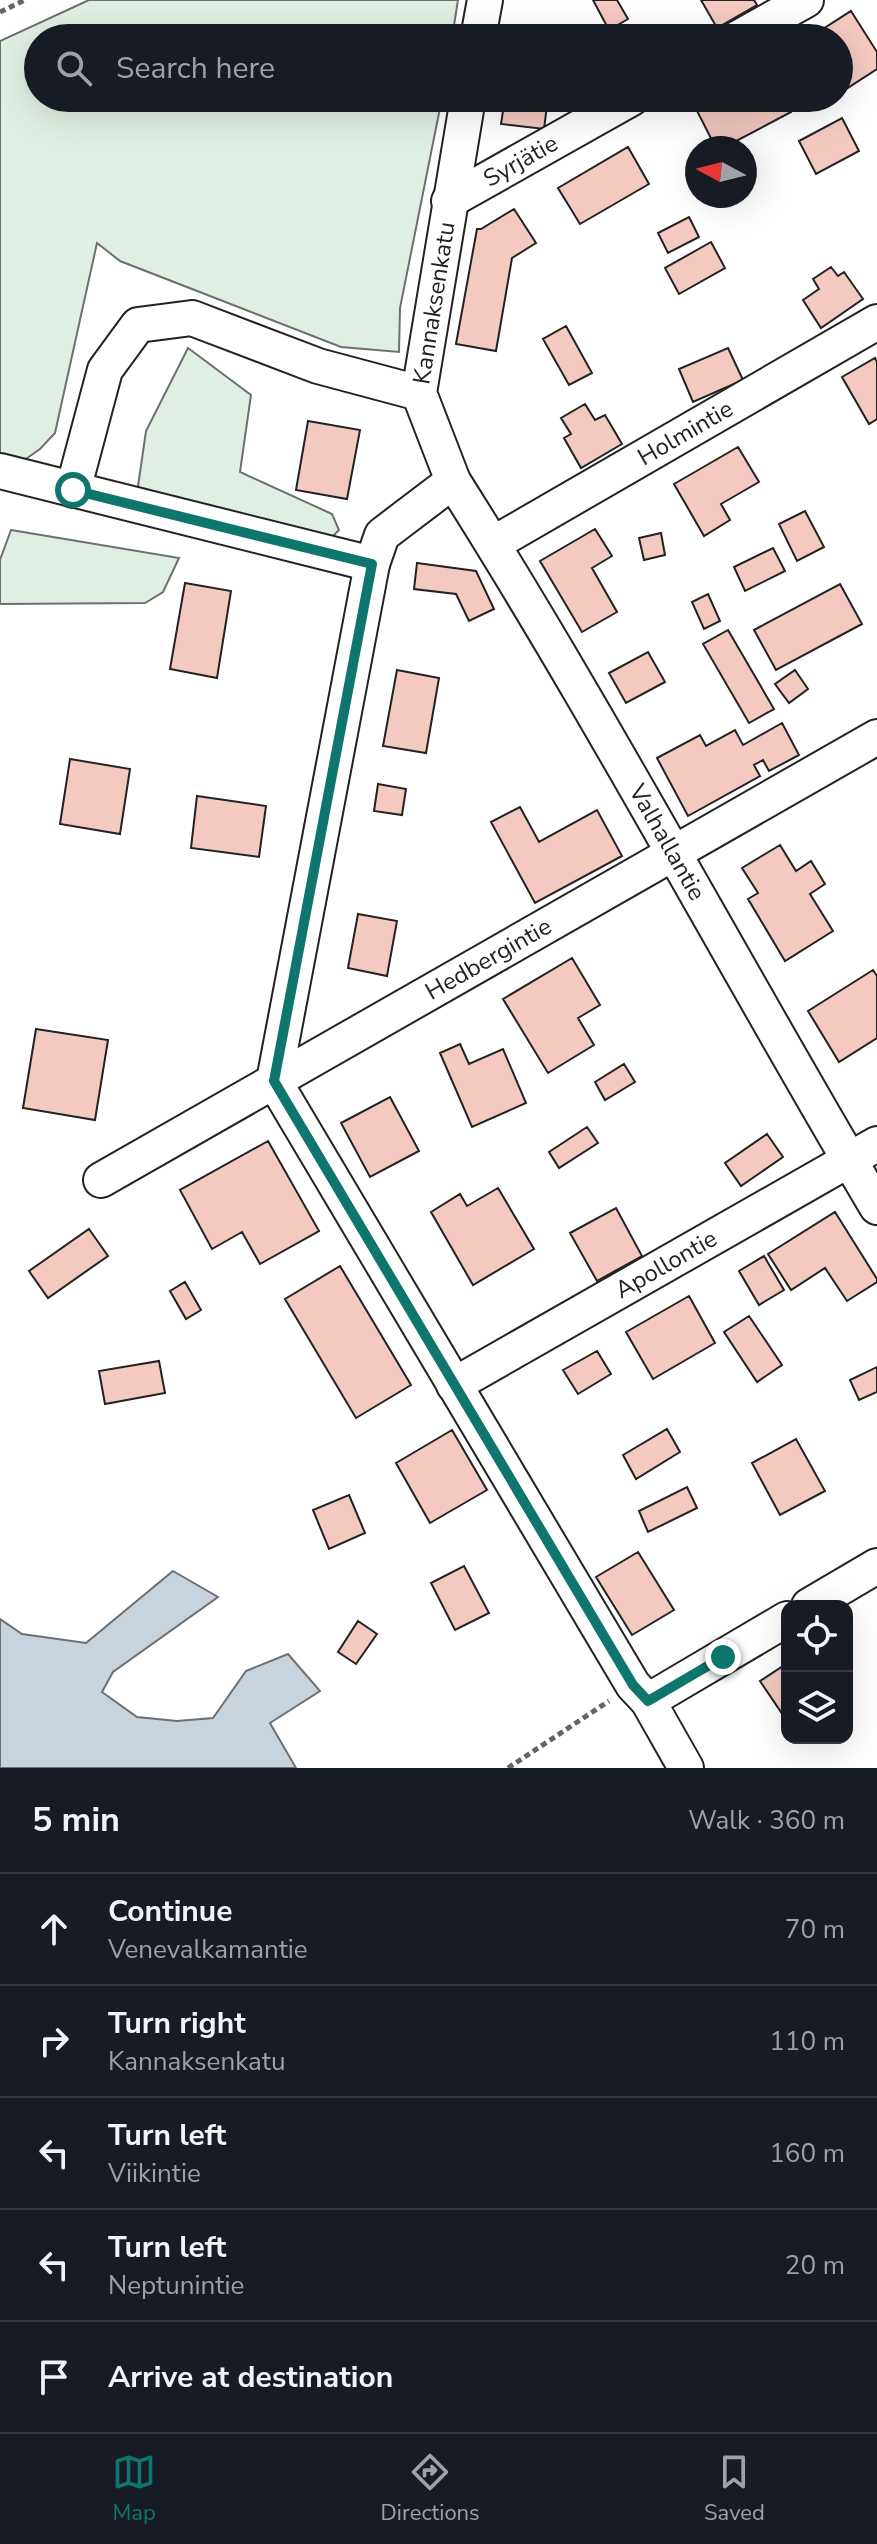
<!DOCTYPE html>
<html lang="en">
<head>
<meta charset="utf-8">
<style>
	:root { --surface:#171b24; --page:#20242c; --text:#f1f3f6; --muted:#9ea1a6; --line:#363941; --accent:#0f766e }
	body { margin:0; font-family:"Nunito Sans",sans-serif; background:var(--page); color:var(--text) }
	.controls { position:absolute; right:24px; bottom:24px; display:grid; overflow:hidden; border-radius:16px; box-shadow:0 8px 32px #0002 }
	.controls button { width:72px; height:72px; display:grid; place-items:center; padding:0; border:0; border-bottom:2px solid var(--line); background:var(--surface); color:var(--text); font:40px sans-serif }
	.compass { position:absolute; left:685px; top:136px; width:72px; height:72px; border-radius:50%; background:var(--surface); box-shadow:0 8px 32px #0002; rotate:277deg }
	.stop { position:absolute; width:24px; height:24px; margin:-18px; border:6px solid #0f766e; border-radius:50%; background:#fff }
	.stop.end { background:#0f766e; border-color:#fff; box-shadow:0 2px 8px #0008 }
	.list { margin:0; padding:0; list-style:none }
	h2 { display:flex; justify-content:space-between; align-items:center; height:104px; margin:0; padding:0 32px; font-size:34px }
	h2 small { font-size:26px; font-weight:400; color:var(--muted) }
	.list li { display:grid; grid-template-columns:52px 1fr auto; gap:24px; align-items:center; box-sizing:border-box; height:112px; padding:0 32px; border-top:2px solid var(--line) }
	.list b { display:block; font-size:30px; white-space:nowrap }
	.list p { margin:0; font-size:26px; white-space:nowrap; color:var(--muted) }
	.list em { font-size:26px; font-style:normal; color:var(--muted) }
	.icon { flex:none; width:44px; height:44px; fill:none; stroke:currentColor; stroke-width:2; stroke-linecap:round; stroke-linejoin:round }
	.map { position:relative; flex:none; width:877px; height:1768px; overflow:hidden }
	.search { position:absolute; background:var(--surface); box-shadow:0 8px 32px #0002; left:24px; right:24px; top:24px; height:88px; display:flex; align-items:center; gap:20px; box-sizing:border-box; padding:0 28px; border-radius:44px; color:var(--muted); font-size:30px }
	.sheet { height:664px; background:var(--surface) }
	nav { display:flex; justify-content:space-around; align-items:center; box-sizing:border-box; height:112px; border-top:2px solid var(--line); background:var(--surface); font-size:22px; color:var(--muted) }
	nav a { display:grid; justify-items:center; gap:4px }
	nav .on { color:var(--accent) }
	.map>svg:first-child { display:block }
	.green { fill:#e0efe3; stroke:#6f6f6f; stroke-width:2 }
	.water { fill:#c7d3dd; stroke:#6f6f6f; stroke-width:2 }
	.building { fill:#f3c9c0; stroke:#222; stroke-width:2 }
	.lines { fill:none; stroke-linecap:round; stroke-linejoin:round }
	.minor-casing { stroke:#222; stroke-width:38 }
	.path { stroke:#646464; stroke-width:5; stroke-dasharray:6 4; stroke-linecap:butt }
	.minor { stroke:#fff; stroke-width:34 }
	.route { stroke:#0f766e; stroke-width:10 }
	.labels { text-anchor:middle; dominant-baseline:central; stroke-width:6; stroke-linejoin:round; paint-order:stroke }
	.street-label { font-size:24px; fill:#222; stroke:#fff }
</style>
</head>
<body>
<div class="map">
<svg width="877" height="1768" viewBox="0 0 877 1768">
	<rect width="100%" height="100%" fill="#fff"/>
	<path class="green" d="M89,0H458L452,38H38V98H442L400,308L399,352L341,347L120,261L97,243L55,433L40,449L0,477V41Z
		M188,348L251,395L240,472L332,514L339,530L326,543L137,493L146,431Z
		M11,530L179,558L163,592L145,603L0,604V560Z"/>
	<path class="water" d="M173,1571L218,1597L113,1672L102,1692L137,1717L177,1721L213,1718L246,1671L288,1654L320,1691L270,1723L296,1768H0V1619L22,1634L86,1643Z"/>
	<path class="building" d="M593,0H617L628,19L609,30Z
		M701,0H754L757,5L717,28Z
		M851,11L877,52V69L846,89L839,78V38H814L812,36Z
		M505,98H548L544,129L501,124Z
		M716,98H784L791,112L723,148H716L696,109Z
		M842,118L859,151L816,174L799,141Z
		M628,147L649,184L580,224L558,188Z
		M514,209L536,243L512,258L496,351L456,344L477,229H481Z
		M689,217L699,237L668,253L658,233Z
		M711,242L725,268L679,294L665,268Z
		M831,267L838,276L844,272L863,299L821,328L803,300L819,289L813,279Z
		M566,326L592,373L569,385L543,339Z
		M728,348L743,380L693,402L679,369Z
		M875,358L877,362V419L869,424L842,377Z
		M585,404L595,420L605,415L622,444L581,468L564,438L571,434L561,418Z
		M308,421L360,430L347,499L296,490Z
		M738,447L759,482L721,504L730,520L704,536L674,484Z
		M805,511L824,547L797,561L779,524Z
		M595,529L612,556L592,568L617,612L582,632L540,561Z
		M661,533L665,555L644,560L639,538Z
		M773,548L785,571L745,591L734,567Z
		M417,563L476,571L494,609L469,621L456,594L414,589Z
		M185,583L231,591L217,678L170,669Z
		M840,584L862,624L776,670L754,630Z
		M708,594L720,621L704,629L692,602Z
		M728,630L774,709L749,723L703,644Z
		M648,652L665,682L626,703L609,673Z
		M397,670L439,678L426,753L383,746Z
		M795,670L808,689L789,703L775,684Z
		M782,723L799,755L769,771L763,760L754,765L760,776L688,816L657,758L700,735L706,746L735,730L743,745Z
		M70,759L130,769L120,834L60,824Z
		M378,784L406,789L402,815L374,811Z
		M197,796L266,806L259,857L191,848Z
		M520,807L539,842L597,810L622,856L535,903L491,822Z
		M780,845L796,871L811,861L825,884L810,894L833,931L785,961L748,899L758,893L742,868Z
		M358,914L397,921L387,976L348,968Z
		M572,958L600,1005L578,1018L594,1045L548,1073L503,999Z
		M873,970L877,976V1038L839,1062L808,1011Z
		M36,1029L108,1040L95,1120L23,1108Z
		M460,1044L469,1064L503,1049L526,1103L472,1127L440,1053Z
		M624,1064L635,1082L605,1100L595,1082Z
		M390,1097L419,1151L370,1177L341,1123Z
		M587,1127L598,1143L559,1168L549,1152Z
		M767,1134L783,1157L741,1186L725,1163Z
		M268,1141L319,1231L260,1264L242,1232L212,1249L180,1190Z
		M498,1188L534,1249L473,1285L431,1212L460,1194L467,1206Z
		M616,1208L642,1256L597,1281L570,1233Z
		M835,1212L877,1279V1282L847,1301L825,1268L791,1290L768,1254Z
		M89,1229L108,1256L48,1298L29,1271Z
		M764,1256L784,1290L759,1305L739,1271Z
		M340,1266L411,1385L356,1418L285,1299Z
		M185,1282L201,1310L186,1319L170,1291Z
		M689,1296L715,1343L653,1379L626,1332Z
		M749,1316L782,1365L757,1382L724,1332Z
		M597,1351L611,1374L578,1394L563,1370Z
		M159,1361L165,1393L105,1404L99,1371Z
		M877,1367V1392L859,1400L850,1380Z
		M667,1429L680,1452L636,1479L623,1455Z
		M452,1430L487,1490L430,1523L396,1463Z
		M796,1439L825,1491L780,1515L752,1463Z
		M687,1487L697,1508L648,1532L639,1511Z
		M349,1495L365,1533L329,1549L313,1510Z
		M638,1552L674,1610L632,1635L596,1577Z
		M464,1566L489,1613L455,1630L431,1583Z
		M358,1621L377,1634L356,1664L338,1652Z
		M786,1664L787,1712L783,1715L760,1681Z"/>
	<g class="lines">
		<defs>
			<g id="minor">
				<path d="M478,38L485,0"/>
				<path d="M738,38L806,0"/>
				<path d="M468,98L419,393L453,481L382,535L372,564L274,1081L633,1685L648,1701L686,1768"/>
				<path id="s1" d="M449,201L632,98"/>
				<path d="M0,471L372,564"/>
				<path id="s2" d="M453,481C603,718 734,966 877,1207"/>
				<path d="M73,490L105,370L138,325L192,318L318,366L419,393"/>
				<path id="s3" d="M493,544L877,322"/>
				<path id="s4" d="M101,1180L877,737"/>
				<path id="s5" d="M454,1385L877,1144"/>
				<path d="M809,1606L877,1566"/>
				<path d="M648,1701L787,1619"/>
			</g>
		</defs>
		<use href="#minor" class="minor-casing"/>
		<path class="path" d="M0,12L25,0
			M508,1768L609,1701"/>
		<use href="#minor" class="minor"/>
	</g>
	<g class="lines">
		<path class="route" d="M73,490L372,564L274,1081L633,1685L648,1701L723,1657"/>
	</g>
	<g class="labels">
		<g class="street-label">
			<text stroke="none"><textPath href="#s1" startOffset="82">Syrjätie</textPath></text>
			<text transform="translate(434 303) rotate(-81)">Kannaksenkatu</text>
			<text stroke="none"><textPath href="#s3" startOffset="222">Holmintie</textPath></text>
			<text stroke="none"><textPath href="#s2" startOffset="420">Valhallantie</textPath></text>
			<text stroke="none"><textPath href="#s4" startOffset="446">Hedbergintie</textPath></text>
			<text stroke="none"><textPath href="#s5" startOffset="244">Apollontie</textPath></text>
		</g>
	</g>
</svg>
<div class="controls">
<button><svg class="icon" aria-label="locate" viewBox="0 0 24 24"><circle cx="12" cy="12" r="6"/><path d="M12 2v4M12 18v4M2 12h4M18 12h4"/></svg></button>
<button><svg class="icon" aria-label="layers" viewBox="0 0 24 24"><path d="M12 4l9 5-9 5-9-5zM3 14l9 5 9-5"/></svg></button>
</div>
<svg class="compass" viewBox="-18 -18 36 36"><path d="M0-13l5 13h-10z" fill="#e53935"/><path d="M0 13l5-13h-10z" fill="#9ea1a6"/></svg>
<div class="stop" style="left:73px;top:490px"></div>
<div class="stop end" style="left:723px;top:1657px"></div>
<div class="search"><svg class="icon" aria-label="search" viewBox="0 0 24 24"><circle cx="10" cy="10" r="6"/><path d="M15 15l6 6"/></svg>Search here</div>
</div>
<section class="sheet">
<h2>5 min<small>Walk · 360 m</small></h2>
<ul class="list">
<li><svg class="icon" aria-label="ahead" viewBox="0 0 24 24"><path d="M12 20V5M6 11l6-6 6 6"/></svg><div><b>Continue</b><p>Venevalkamantie</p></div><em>70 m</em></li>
<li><svg class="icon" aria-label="right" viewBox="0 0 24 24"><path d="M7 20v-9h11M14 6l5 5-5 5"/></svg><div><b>Turn right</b><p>Kannaksenkatu</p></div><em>110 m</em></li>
<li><svg class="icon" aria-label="left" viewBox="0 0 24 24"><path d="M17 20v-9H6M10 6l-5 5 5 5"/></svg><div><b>Turn left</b><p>Viikintie</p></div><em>160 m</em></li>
<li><svg class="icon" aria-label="left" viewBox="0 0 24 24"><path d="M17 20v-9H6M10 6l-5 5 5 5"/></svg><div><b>Turn left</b><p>Neptunintie</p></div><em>20 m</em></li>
<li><svg class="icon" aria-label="arrive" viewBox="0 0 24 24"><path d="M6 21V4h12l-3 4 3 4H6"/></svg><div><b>Arrive at destination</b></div></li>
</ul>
</section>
<nav>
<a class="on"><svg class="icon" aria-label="map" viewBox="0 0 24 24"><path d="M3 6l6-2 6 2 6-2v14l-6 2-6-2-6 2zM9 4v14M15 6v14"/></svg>Map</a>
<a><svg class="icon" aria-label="directions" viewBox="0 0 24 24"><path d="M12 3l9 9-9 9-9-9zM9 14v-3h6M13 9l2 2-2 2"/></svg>Directions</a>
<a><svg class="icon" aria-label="saved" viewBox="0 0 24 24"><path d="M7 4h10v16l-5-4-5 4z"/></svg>Saved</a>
</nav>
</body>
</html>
